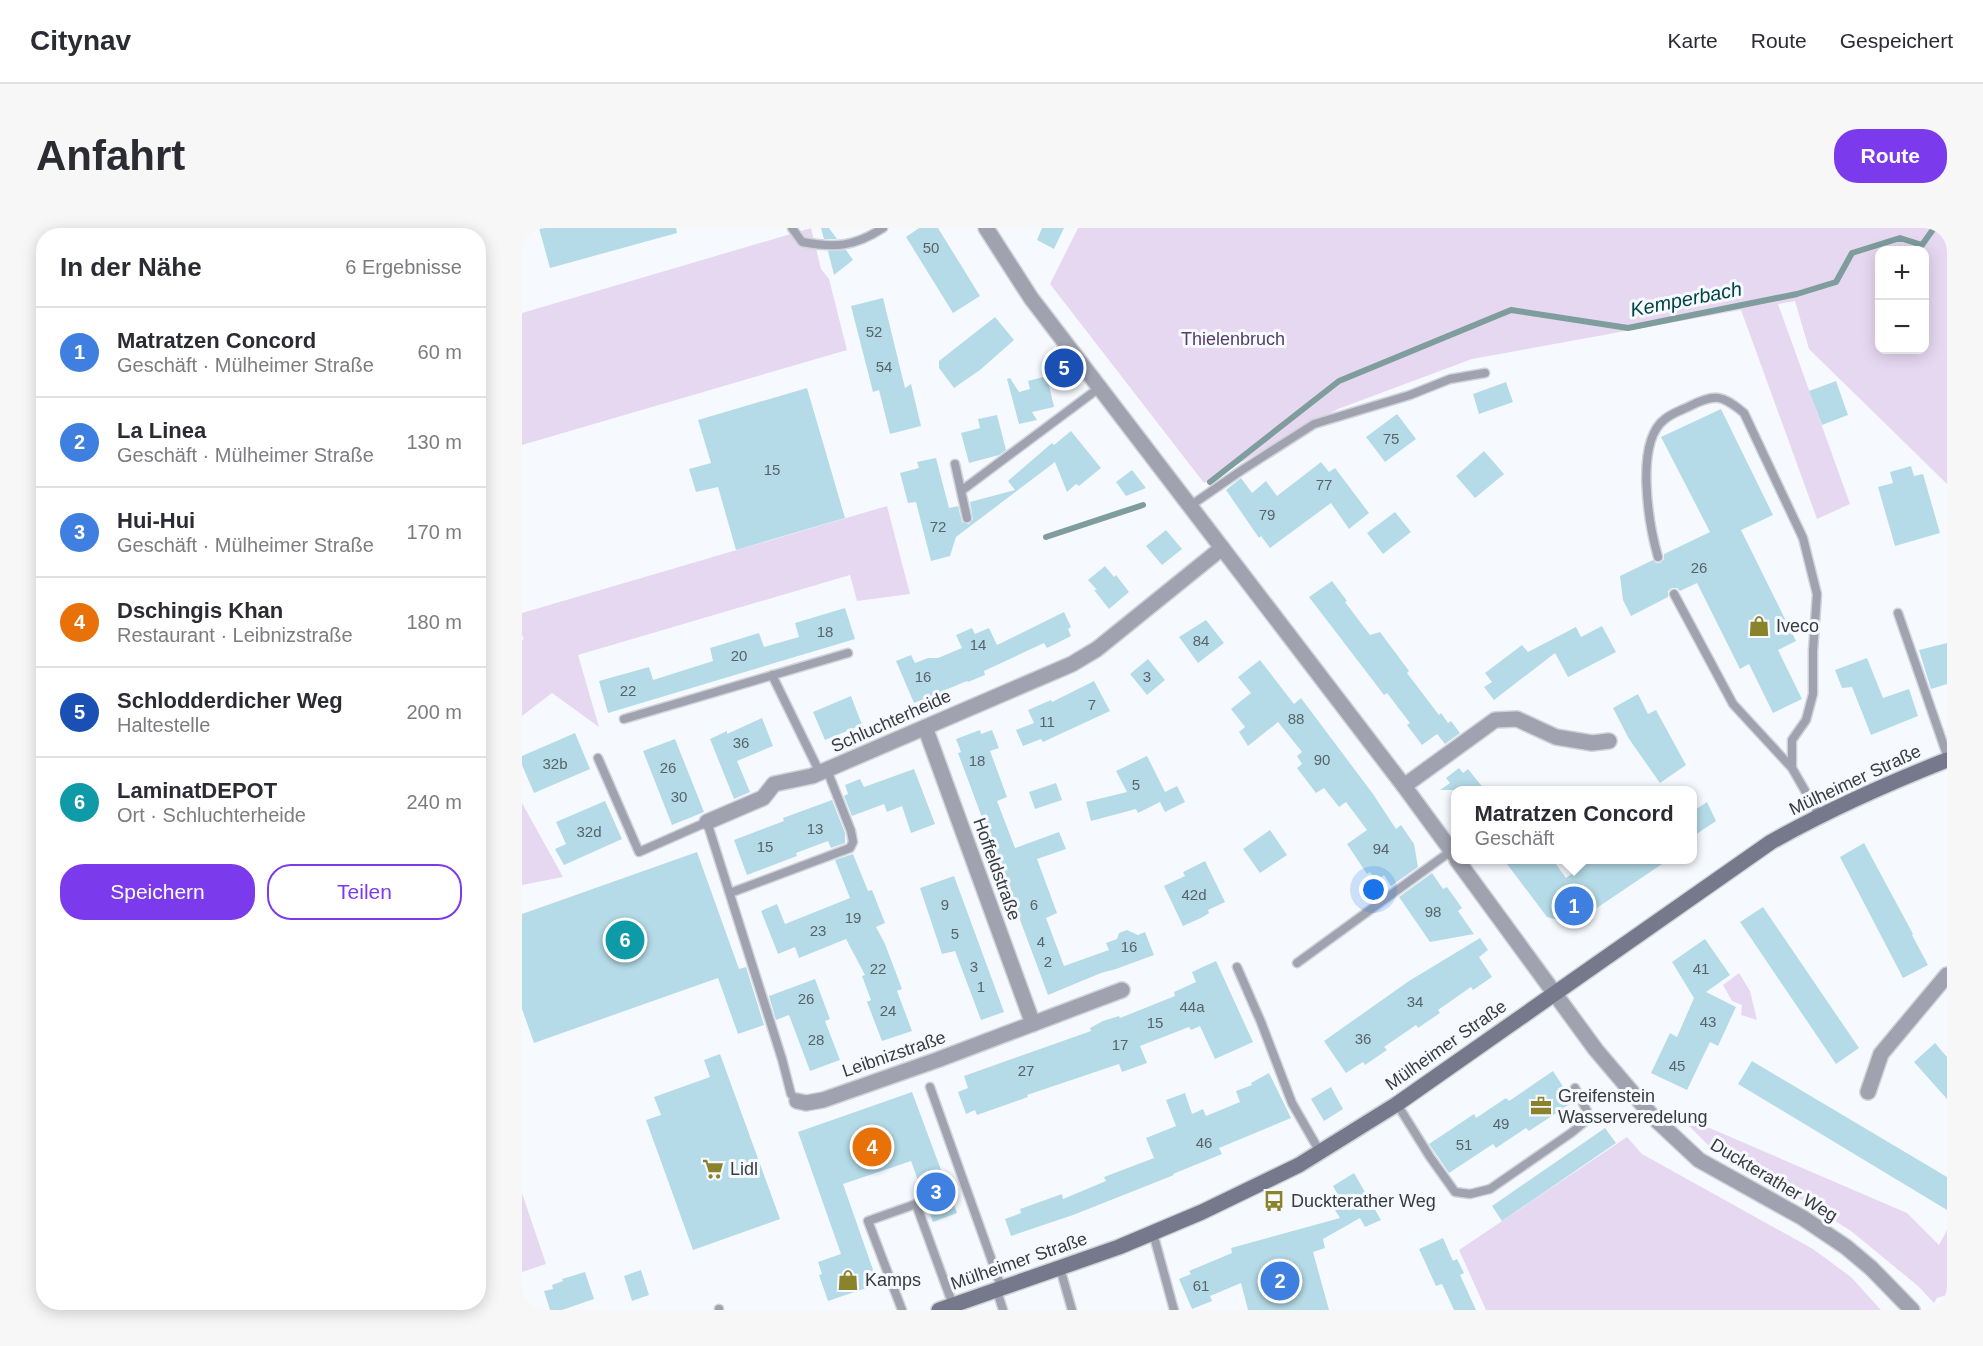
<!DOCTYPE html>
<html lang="de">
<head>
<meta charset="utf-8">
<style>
	:root { --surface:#fff; --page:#f7f7f7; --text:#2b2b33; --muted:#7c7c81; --line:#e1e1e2; --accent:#7c3aed }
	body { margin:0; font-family:Helvetica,sans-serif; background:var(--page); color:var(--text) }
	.controls { position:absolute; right:18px; top:18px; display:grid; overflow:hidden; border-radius:12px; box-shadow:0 3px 15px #0003 }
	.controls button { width:54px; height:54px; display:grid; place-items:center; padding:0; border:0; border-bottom:2px solid var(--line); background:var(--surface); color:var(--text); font:30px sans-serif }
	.you { position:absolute; left:852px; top:662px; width:21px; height:21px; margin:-15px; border:4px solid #fff; border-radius:50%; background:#1a73e8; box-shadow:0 0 0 9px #1a73e833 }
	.badge { display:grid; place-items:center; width:39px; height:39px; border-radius:50%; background:var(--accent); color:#fff; font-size:20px; font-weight:700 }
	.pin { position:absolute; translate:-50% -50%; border:3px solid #fff; box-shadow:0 2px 6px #0006 }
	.popup { position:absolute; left:929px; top:558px; width:246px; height:78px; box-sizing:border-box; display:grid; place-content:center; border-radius:12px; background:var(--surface); filter:drop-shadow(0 2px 4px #0005); font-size:20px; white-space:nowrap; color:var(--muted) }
	.popup b { font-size:22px; color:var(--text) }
	.popup::after { content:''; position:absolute; left:50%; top:100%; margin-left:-12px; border:12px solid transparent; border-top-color:var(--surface) }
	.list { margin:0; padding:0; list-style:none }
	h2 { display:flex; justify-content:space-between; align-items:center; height:78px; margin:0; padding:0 24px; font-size:26px }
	h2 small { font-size:20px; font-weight:400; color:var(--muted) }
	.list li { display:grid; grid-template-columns:39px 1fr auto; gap:18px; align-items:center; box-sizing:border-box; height:90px; padding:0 24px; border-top:2px solid var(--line) }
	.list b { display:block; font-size:22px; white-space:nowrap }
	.list p { margin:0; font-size:20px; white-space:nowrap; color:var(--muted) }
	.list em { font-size:20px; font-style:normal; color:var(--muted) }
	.actions { display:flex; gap:12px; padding:18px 24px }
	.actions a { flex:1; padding:14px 0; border:2px solid var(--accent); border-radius:24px; text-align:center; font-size:21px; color:var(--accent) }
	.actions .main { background:var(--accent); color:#fff }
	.map { position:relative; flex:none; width:1425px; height:1082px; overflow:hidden; border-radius:24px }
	header { display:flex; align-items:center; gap:36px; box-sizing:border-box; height:84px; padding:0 30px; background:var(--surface); border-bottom:2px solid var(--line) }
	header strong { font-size:28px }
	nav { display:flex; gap:33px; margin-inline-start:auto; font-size:21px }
	.intro { display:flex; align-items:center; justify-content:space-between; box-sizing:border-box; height:144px; padding:0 36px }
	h1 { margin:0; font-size:42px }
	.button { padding:15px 27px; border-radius:24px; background:var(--accent); color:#fff; font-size:21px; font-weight:700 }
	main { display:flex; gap:36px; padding:0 36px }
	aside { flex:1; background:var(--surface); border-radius:24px; box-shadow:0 3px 15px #0003 }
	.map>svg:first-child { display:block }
	.green { fill:#e6d8f1; fill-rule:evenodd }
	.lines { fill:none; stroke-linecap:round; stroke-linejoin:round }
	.stream { stroke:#7e9d9c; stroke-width:6 }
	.building { fill:#b5dbe8 }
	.service-casing { stroke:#d0d4d9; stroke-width:11 }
	.minor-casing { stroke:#d0d4d9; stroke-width:18 }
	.tertiary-casing { stroke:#d0d4d9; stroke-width:18 }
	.secondary-casing { stroke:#d0d4d9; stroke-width:18 }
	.service { stroke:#a1a2b0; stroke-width:8 }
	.minor { stroke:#a1a2b0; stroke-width:15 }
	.tertiary { stroke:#a1a2b0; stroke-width:15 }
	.secondary { stroke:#76798c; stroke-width:15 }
	.labels { text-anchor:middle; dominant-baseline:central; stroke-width:6; stroke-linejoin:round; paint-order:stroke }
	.number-label { font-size:15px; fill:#586469 }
	.park-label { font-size:18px; fill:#553d67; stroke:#f6faff }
	.poi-label { font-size:18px; fill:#393c3f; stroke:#f6faff; text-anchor:start }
	.street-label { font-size:18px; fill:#393c3f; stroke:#f6faff }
	.water-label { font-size:20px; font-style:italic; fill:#014442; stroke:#f6faff }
</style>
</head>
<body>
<header>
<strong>Citynav</strong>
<nav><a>Karte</a><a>Route</a><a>Gespeichert</a></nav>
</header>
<div class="intro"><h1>Anfahrt</h1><a class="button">Route</a></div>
<main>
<aside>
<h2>In der Nähe<small>6 Ergebnisse</small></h2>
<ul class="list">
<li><span class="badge" style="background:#3f7fe0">1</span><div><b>Matratzen Concord</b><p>Geschäft · Mülheimer Straße</p></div><em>60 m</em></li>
<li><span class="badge" style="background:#3f7fe0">2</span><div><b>La Linea</b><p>Geschäft · Mülheimer Straße</p></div><em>130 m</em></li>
<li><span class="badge" style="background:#3f7fe0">3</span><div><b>Hui-Hui</b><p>Geschäft · Mülheimer Straße</p></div><em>170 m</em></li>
<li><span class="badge" style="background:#e8710a">4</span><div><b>Dschingis Khan</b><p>Restaurant · Leibnizstraße</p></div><em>180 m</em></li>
<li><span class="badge" style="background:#1a4fb4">5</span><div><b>Schlodderdicher Weg</b><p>Haltestelle</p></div><em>200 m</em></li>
<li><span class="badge" style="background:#0f9aa8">6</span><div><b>LaminatDEPOT</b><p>Ort · Schluchterheide</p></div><em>240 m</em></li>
</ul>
<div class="actions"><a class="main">Speichern</a><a>Teilen</a></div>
</aside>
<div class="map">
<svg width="1425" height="1082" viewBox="0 0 1425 1082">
	<rect width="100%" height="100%" fill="#f6faff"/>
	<path class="green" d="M289,0L299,41L307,51L325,122L0,217V85Z
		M556,0H1425V256L1287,121L1273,73L1256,76L1328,276L1295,291L1219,82L950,131L816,181L682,255L528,56ZM1358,22H1402V122H1358Z
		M365,278L388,366L335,373L328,347L56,427L77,499L30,465L0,488V412L2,411L0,407V385Z
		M0,575L41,649L0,657Z
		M1217,745L1228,763L1235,792L1219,787L1220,777L1210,773L1201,757Z
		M1167,898H1183L1385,985L1417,1017L1425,1002V1067L1415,1070L1412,1075L1396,1058L1329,1003L1257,958L1187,918Z
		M1105,909L1120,926L1291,1021L1329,1049L1359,1082H964L937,1022Z
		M0,965L24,1036L0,1044Z"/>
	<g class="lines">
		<path class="stream" d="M688,254L817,153L989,82L1106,100L1275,66L1314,54L1330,25L1378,10L1400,17L1412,0
			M524,309L621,277"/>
	</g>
	<path class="building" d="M17,0H154L155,5L28,40Z
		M299,0H307L315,11H302Z
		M397,0H416L458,68L431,85L384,9Z
		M520,0H542L532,21L515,12Z
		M324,22L331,32L312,47L306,23Z
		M361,70L383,160L389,156L399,198L368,206L357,162L351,164L329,78Z
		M473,89L492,112L458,142L432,160L417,140V133Z
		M525,148L532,179L510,184L515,192L497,196L485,151L488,150L497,164L508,161L506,153Z
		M1314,153L1326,187L1300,197L1287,163Z
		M984,154L991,174L957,186L951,166Z
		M285,160L323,290L214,322L196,259L174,264L167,241L189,235L176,192Z
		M1199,181L1251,287L1219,302L1274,413L1256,422L1280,471L1251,485L1227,436L1218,441L1175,355L1158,363L1155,360H1150L1146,363V369L1109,388L1101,372L1098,348L1131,332L1134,335H1138L1142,331V326L1188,304L1139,209Z
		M875,186L894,211L863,234L844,209Z
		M475,187L484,222L477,227L447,235L439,205L458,200L456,191Z
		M549,203L579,240L557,258L554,256L545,264L533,234L434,309L428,328L409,333L394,274L386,275L378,245L397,240L395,234L414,230L427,280L436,278L440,294L447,296L451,291L448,274L493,262L486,253L530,215L532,217Z
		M962,223L982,246L953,270L934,248Z
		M799,234L807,244L813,240L847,285L827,301L809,275L748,320L739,308L737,310L704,262L719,250L730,265L744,253L755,268Z
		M1389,238L1392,248L1401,246L1418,305L1373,318L1356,259L1371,255L1368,244Z
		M610,242L624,260L604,268L594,254Z
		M873,284L889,304L861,326L845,305Z
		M644,302L660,321L640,337L624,318Z
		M583,338L592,349L594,347L607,364L587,381L572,362H575L566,352Z
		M810,353L825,373L823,374L848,407L858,404L887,443L885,445L917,487L919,485L926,495L929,493L938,505L923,516L915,506L900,517L885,497L888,495L865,465L862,467L787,369Z
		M323,380L333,411L86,485L77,453L127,439L131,452L191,433L188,420L237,405L242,419L277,409L273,395Z
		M542,384L549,399L546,401L549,408L525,420L522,415L462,443L463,447L446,454L445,453L392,475L374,433L389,427L393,435L406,430H416L440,420L434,407L450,400L453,406L467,400L475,417Z
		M684,392L702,415L676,435L657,409Z
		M1080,398L1094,424L1046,449L1033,425L972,472L962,459L970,454L963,445L1000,417L1006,424L1054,399L1059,409Z
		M1425,415V456L1409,461L1397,422Z
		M1345,430L1361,470L1387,461L1396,488L1349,507L1330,459L1320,460L1313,442Z
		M626,431L643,452L625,467L608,446Z
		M738,432L772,476L779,470L851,566L874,601L879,597L892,616L896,639L869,658L862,647L854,653L848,644L845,646L825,616L845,602L824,574L817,579L802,560L794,565L775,540L780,536L775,528L780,524L756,494L726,518L717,504L723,499L709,481L729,465L716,449Z
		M572,453L588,483L521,514L519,511L501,518L494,502L512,495L506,482L529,472L530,474Z
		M1116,466L1126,486L1134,482L1164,537L1138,555L1107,511L1091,480Z
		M329,468L340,497L303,512L291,484Z
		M240,490L251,518L215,533L228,564L212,571L188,511L205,503V506Z
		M458,502L459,506L470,502L477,520L468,523L485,569L475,573L493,620L537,604L544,621L515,631L535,685L524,690L542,738L587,722L584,715L595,711L597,705L605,702L616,707L623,704L632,727L594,741L579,745L526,767L436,525L439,524L434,511Z
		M53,505L68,541L12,565L0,537V528Z
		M153,511L182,584L150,597L121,523Z
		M625,528L643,564L655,558L663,574L643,584L638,574L616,585L614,581L569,593L564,574L605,564L594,543Z
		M937,540L941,545L946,541L963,562H918L928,555L924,550Z
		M392,541L413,596L389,605L380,578L365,584L362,576L330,588L322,568L326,566L323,557L338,551L342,559Z
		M534,555L540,572L513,581L507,564Z
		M310,572L323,605V615L309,620L306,613L274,625L275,628L225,647L212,612L262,593L261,590Z
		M83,573L100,611L42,637L33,621L44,616L34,594Z
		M1185,574L1194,593L1170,609V584Z
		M748,602L765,627L738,645L721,621Z
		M1342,615L1391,706L1390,707L1406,737L1381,750L1318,629Z
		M175,624L217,741L224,739L242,797L216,806L196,750L12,815L0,781V686Z
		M331,626L346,663L350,662L363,695L354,699L363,716L380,761L375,763L390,803L360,813L345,774L349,772L340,748L343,747L324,711L277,730L273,719L256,726L239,683L255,676L263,696L328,670L313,632Z
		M982,632H1031L1044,650L1070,632H1146L1054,694L1050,689L1043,694L1025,689Z
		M683,633L703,674L686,682L687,685L681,689L661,698L642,658L663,648L661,644Z
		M910,645L921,661L925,659L940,680L936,683L952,706L908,714L877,669Z
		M432,648L482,784L459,792L433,723L420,726L398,660Z
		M1241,679L1337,820L1314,836L1218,694Z
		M958,710L966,722L957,729L970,749L951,762L949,759L916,782L918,785L896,800L894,797L862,819L865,822L843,837L841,834L824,845L802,813L887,753Z
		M1183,711L1208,747L1184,764L1214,779L1196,818L1188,814L1165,862L1129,845L1148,805L1155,809L1172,770L1150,734Z
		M694,733L731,814L693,831L678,798L669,802L667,799L618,818L625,835L600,844L597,836L505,867L506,869L455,887L453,882L444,886L436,864L446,860L442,848L569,803L568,800L581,793L597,788L598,790L653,768L652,764L674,754L670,744Z
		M293,751L308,791L303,793L318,832L288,843L267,787L254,792L247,768Z
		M1413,815L1425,829V871L1392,834Z
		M198,826L258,991L171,1022L124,892L139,887L132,869L188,849L182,832Z
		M1230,833L1425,949V982L1216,856Z
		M1031,843L1051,874L1007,903L1004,900L974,920L971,916L927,945L907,916L952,886L954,890L984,870L987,873Z
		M747,845L769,890L697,920L700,926L651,946L652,947L551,987L489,1008L483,991L499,985L498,981L540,966L541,971L584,953L582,949L632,930L624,910L654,898L644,872L663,865L670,886L681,881L684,888L718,874L714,863L730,857L729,855Z
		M809,859L821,881L802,893L789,871Z
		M390,864L435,985L411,994L389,933L321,956L356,1056L306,1073L297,1047L300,1046L296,1034L319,1026L276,904Z
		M1083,900L1094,915L980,993L970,978Z
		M832,945L859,992L843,999L838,990L801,1011L803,1020L791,1024L807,1082H726L719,1055L688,1068L690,1073L670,1081L657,1051L669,1046L667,1043L710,1025L709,1020L818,990L808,974L817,969L811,958Z
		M921,1010L931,1033L935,1031L942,1045L938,1047L954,1082H932L920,1056L914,1058L897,1021Z
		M119,1042L127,1067L110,1073L102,1048Z
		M63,1044L72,1071L40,1082H28L22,1063L31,1061L30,1057L41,1053L40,1051Z"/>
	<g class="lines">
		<defs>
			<path id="service" d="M270,0L280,14C313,20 332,19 361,0
				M433,236L445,290
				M439,263L577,160
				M668,278L720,242L792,196L888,167L928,151L963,145
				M1136,329C1127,297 1112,214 1143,191C1150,185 1160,182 1168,178C1193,165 1200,167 1222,185L1281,310L1295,366L1291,423V466L1284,492L1270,512V540L1297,587
				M1152,366L1211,476L1270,540
				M1376,385L1425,527
				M250,447L298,545
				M102,491L326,425
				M76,530L117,624L185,594L260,831L269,866L275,873
				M208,665L328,620L331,614L329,603L305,542
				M775,735L929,623
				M715,739L739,794L770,875L798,924
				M408,859L480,1061
				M875,876L908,929L933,964L948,966L968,961L1049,905L1065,892V883L1053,860
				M631,1005L652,1082
				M538,1040L550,1082
				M475,1063L481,1082
				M197,1081V1082
				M380,1082L346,993L394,976L431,1077"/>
			<path id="minor" d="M403,499L511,796
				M882,558L973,492L995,491L1034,509L1070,515L1087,513
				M185,594L241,570L252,556L290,548L550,436L575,421L700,320
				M1346,864L1359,826L1425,747
				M275,873L284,875L301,872L415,832L600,762"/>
			<path id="tertiary" d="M464,0L509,70L882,558L934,629
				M935,632L1074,822L1131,889L1177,932L1281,990L1324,1019L1349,1040L1390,1082"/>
			<path id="secondary" d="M417,1082L597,1019L680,984L777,937L875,876L1249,614C1306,582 1364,556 1425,532"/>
		</defs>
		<use href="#service" class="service-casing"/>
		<use href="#minor" class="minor-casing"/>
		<use href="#tertiary" class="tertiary-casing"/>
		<use href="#secondary" class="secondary-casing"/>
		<use href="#service" class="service"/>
		<use href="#minor" class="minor"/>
		<use href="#tertiary" class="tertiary"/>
		<use href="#secondary" class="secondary"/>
	</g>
	<defs>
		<symbol id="shop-bare" viewBox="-9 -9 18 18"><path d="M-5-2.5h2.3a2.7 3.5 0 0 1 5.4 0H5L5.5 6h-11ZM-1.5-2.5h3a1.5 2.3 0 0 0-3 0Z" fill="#8a832b" stroke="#f6faff" stroke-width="2.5" paint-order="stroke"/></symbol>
		<symbol id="office-bare" viewBox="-9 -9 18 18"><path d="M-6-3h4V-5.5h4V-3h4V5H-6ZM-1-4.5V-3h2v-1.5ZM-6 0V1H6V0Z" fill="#8a832b" stroke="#f6faff" stroke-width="2.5" paint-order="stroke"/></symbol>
		<symbol id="supermarket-bare" viewBox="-9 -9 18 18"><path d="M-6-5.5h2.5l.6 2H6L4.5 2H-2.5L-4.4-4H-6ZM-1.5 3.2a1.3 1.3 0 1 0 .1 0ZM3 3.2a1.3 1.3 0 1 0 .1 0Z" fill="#8a832b" stroke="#f6faff" stroke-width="2.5" paint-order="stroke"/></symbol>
		<symbol id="bus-bare" viewBox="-9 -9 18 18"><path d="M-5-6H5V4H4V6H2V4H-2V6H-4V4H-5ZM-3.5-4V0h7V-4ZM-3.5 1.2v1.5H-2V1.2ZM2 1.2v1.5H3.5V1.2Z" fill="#8a832b" stroke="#f6faff" stroke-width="2.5" paint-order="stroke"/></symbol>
	</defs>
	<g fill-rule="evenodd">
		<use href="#shop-bare" x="1222" y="383" width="30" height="30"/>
		<use href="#office-bare" x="1004" y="863" width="30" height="30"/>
		<use href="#supermarket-bare" x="176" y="926" width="30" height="30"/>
		<use href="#bus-bare" x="737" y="958" width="30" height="30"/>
		<use href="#shop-bare" x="311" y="1037" width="30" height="30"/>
	</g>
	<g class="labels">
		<g class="number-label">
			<text x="409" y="19">50</text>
			<text x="352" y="103">52</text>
			<text x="362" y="138">54</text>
			<text x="869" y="210">75</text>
			<text x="250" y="241">15</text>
			<text x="802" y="256">77</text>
			<text x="745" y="286">79</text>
			<text x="416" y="298">72</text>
			<text x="1177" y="339">26</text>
			<text x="303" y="403">18</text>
			<text x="679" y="412">84</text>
			<text x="456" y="416">14</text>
			<text x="217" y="427">20</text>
			<text x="401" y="448">16</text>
			<text x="625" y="448">3</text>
			<text x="106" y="462">22</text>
			<text x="570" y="476">7</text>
			<text x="774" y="490">88</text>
			<text x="525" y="493">11</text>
			<text x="219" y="514">36</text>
			<text x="800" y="531">90</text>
			<text x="455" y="532">18</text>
			<text x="33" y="535">32b</text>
			<text x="146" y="539">26</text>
			<text x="614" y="556">5</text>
			<text x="157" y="568">30</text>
			<text x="293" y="600">13</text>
			<text x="67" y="603">32d</text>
			<text x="243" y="618">15</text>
			<text x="859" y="620">94</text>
			<text x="672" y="666">42d</text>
			<text x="423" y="676">9</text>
			<text x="512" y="676">6</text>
			<text x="911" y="683">98</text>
			<text x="331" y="689">19</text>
			<text x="296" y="702">23</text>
			<text x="433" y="705">5</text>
			<text x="519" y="713">4</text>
			<text x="607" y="718">16</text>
			<text x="526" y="733">2</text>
			<text x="452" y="738">3</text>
			<text x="356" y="740">22</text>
			<text x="1179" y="740">41</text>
			<text x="459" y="758">1</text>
			<text x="284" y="770">26</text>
			<text x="893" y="773">34</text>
			<text x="670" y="778">44a</text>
			<text x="366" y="782">24</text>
			<text x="1186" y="793">43</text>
			<text x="633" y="794">15</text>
			<text x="841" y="810">36</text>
			<text x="294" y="811">28</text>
			<text x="598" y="816">17</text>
			<text x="1155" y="837">45</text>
			<text x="504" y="842">27</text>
			<text x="979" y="895">49</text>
			<text x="682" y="914">46</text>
			<text x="942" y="916">51</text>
			<text x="679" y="1057">61</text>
		</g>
		<g class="park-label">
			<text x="711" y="111">Thielenbruch</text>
		</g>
		<g class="poi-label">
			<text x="1254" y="398">Iveco</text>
			<text x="1036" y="868">Greifenstein<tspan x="1036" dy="21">Wasserveredelung</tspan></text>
			<text x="208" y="941">Lidl</text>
			<text x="769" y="973">Duckterather Weg</text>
			<text x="343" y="1052">Kamps</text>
		</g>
		<g class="street-label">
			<text transform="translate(369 493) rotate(-24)">Schluchterheide</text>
			<text transform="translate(1333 552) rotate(-25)">Mülheimer Straße</text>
			<text transform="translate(475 641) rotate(70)">Hoffeldstraße</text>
			<text transform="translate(924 817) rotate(-35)">Mülheimer Straße</text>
			<text transform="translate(372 826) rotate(-19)">Leibnizstraße</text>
			<text transform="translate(1252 952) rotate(31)">Duckterather Weg</text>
			<text transform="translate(497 1033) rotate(-19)">Mülheimer Straße</text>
		</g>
		<g class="water-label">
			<text transform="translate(1164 71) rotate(-11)">Kemperbach</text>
		</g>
	</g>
</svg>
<div class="controls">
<button>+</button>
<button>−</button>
</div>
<div class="you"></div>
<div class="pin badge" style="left:1052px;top:678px;background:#3f7fe0">1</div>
<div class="popup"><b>Matratzen Concord</b>Geschäft</div>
<div class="pin badge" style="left:758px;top:1053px;background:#3f7fe0">2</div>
<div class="pin badge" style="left:414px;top:964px;background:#3f7fe0">3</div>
<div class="pin badge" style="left:350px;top:919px;background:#e8710a">4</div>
<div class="pin badge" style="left:542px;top:140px;background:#1a4fb4">5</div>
<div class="pin badge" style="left:103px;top:712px;background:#0f9aa8">6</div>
</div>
</main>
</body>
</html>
